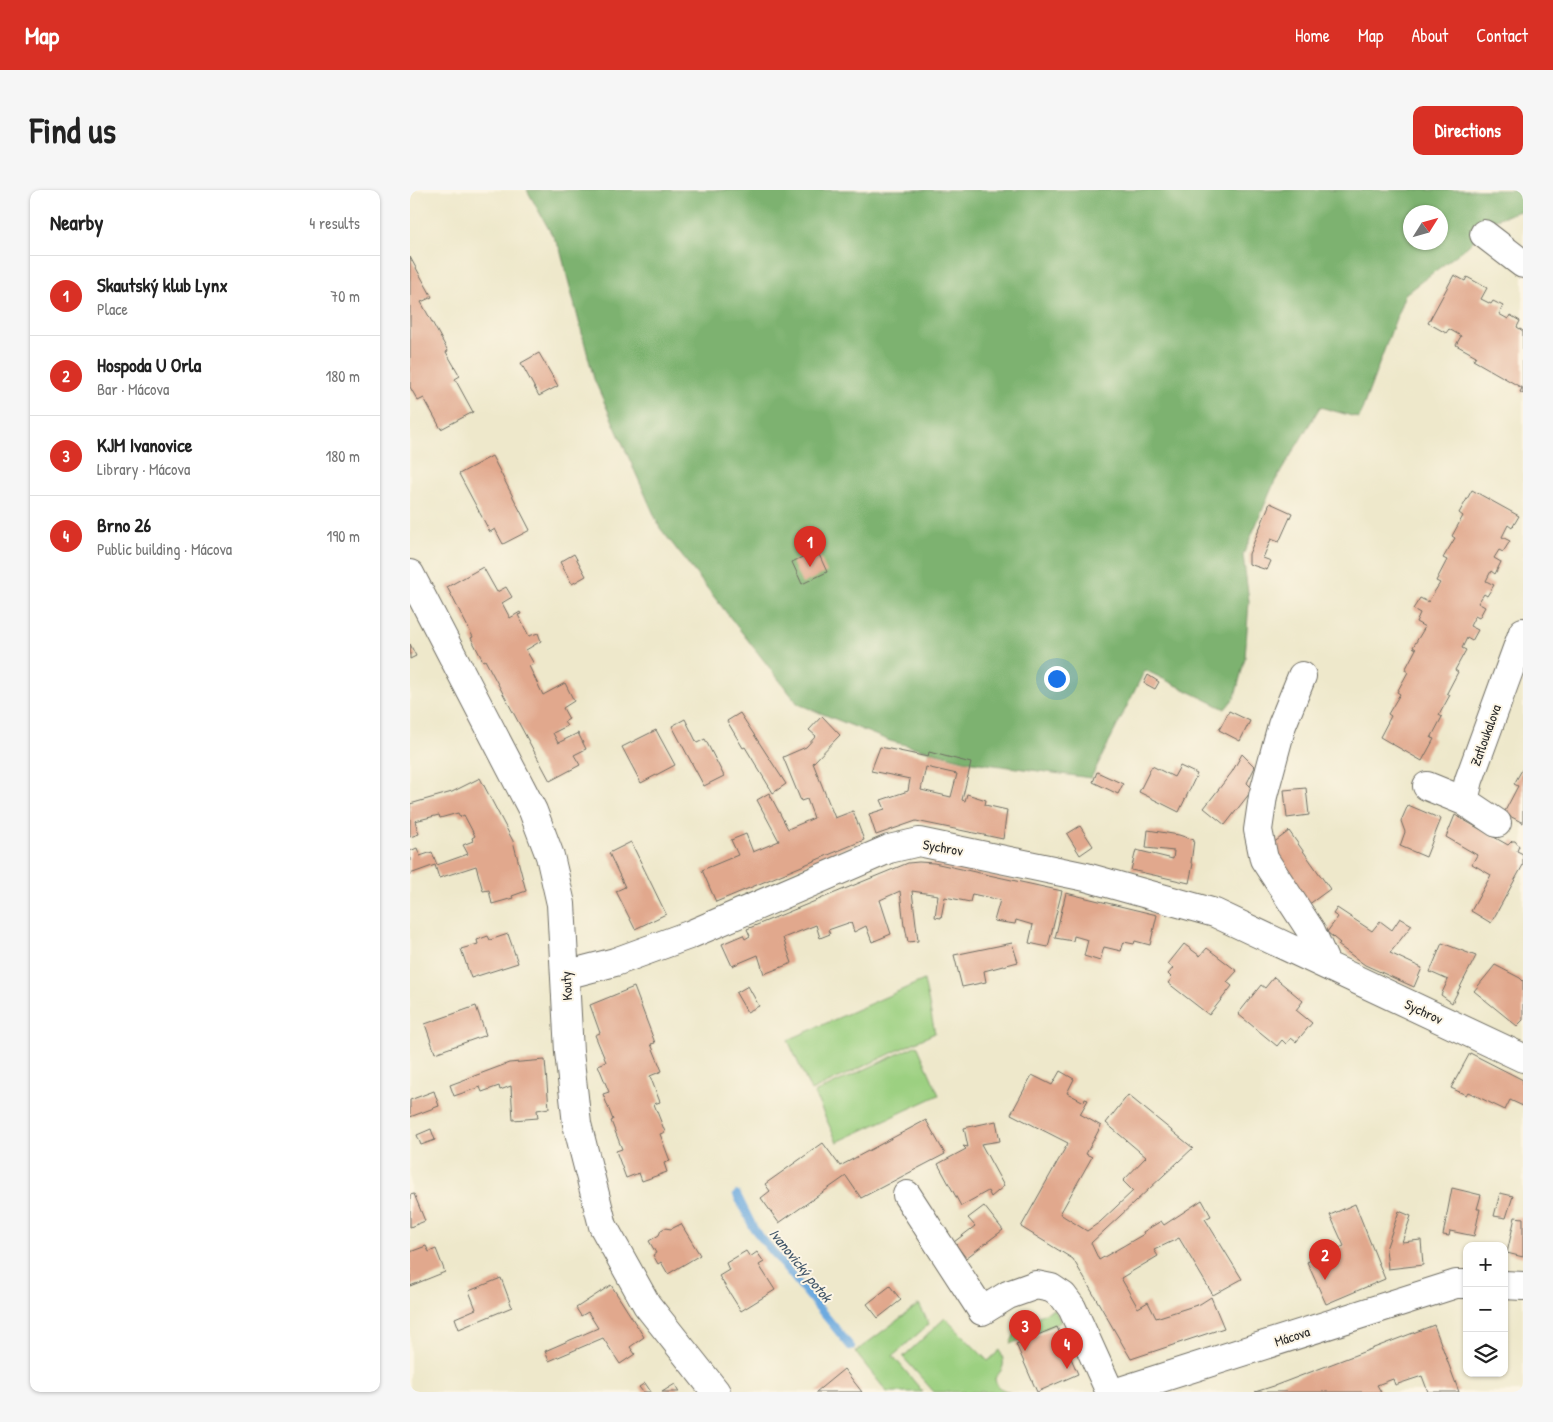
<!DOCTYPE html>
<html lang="en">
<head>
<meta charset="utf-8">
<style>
	:root { --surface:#fff; --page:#f6f6f6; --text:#222; --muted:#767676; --line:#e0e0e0; --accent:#d93025 }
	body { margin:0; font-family:"Patrick Hand",sans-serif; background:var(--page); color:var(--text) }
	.controls { position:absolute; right:15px; bottom:15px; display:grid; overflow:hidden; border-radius:10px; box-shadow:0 1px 4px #0004 }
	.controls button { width:45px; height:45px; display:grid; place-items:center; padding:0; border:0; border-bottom:1px solid var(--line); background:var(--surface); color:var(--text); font:25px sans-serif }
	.compass { position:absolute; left:993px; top:15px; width:45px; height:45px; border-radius:50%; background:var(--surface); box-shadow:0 1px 4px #0004; rotate:53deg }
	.you { position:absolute; left:646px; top:488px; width:18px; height:18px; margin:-12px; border:4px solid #fff; border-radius:50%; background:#1a73e8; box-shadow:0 0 0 8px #1a73e833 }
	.badge { display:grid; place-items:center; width:32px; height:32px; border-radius:50%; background:var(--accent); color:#fff; font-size:16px; font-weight:700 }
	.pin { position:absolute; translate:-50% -41px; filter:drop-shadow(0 1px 2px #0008) }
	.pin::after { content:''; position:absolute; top:26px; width:18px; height:15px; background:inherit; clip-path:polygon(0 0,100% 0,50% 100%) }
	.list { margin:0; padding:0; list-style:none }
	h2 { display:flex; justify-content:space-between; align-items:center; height:65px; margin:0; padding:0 20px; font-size:21px }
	h2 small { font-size:16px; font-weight:400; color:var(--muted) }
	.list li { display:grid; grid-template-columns:32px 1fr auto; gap:15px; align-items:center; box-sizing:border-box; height:80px; padding:0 20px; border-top:1px solid var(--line) }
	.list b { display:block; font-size:19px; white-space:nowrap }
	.list p { margin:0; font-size:16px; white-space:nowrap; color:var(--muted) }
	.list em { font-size:16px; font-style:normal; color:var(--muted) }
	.icon { flex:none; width:28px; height:28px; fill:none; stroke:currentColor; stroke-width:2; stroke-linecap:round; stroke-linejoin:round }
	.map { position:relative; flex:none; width:1113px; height:1202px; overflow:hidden; border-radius:10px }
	header { display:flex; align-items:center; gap:30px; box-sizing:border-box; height:70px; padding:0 25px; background:var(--accent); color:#fff }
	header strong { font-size:24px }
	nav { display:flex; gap:28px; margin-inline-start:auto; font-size:18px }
	.intro { display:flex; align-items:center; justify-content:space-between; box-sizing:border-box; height:120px; padding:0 30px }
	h1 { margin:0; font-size:35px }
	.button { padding:12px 22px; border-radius:10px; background:var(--accent); color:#fff; font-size:18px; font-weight:700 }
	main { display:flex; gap:30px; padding:0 30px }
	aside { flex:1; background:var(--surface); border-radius:10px; box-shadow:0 1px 4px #0004 }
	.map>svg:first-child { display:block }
	.green { fill:#9cd081; stroke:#647e56 }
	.forest { fill:#7db26f; stroke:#546e4d; fill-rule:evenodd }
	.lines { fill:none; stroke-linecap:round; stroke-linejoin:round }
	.stream { stroke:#6daadf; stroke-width:8 }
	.building { fill:#e1a88d; fill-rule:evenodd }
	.minor-casing { stroke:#6f6d63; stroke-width:30 }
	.minor { stroke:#fff; stroke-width:28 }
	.labels { text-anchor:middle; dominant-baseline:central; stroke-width:4; stroke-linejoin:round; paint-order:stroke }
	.street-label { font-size:14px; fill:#2b2b2b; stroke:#fcf5e5 }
	.water-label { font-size:15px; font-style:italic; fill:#42576a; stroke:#fcf5e5 }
</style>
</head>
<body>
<header>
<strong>Map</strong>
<nav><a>Home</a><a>Map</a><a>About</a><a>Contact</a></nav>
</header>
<div class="intro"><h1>Find us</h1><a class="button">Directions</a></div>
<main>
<aside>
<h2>Nearby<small>4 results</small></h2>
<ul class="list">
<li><span class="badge">1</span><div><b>Skautský klub Lynx</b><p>Place</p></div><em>70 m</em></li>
<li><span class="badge">2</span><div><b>Hospoda U Orla</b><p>Bar · Mácova</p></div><em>180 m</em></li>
<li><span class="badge">3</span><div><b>KJM Ivanovice</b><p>Library · Mácova</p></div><em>180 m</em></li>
<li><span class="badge">4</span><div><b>Brno 26</b><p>Public building · Mácova</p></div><em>190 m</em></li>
</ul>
</aside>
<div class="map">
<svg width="1113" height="1202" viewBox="0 0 1113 1202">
	<rect width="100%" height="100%" fill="#fcf5e5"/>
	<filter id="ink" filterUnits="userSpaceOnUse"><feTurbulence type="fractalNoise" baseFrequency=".02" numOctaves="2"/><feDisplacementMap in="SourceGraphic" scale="10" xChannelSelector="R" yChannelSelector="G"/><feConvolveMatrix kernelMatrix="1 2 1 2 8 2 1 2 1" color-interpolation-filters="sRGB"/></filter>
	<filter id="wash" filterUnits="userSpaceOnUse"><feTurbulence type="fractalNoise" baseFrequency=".0096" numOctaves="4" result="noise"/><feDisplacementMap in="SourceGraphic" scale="20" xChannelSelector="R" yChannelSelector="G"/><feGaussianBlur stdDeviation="1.12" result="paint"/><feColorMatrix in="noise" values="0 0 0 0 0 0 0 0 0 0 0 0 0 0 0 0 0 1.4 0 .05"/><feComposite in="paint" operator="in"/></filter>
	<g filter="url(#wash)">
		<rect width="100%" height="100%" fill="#eee8cb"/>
		<path class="green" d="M514,790L525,843L401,901L378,850Z
			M507,855L529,905L427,952L404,903Z
			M509,1114L519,1134L483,1166L513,1202H477L445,1162Z
			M644,1119L651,1132L600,1154L609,1135Z
			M535,1128L578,1171L590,1160C595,1174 595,1177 585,1188C586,1199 591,1198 599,1202H524L493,1167Z"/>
		<path class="forest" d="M117,0H1113V20L1083,30L1058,56L995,104L949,228L910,217L864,293L833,365L839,411L835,468L825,507L815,519L735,480L681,588L562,572L480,551L388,514L250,338L184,189L150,59ZM1001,22H1030V52H1001Z"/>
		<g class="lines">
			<path class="stream" d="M327,1005L344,1039L441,1157"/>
		</g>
		<g id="blocks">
			<path class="building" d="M0,67L22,107L11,112L38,161L36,162L50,186L45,189L63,222L31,239L14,208L8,211L0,197Z
				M1044,85L1055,91L1057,87L1077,98L1071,109L1081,114L1083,111L1093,116L1089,124L1098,129L1100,125L1110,131L1107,137L1113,141V204L1110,202L1112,198L1063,170L1066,166L1046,155L1051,146L1039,139L1036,143L1018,133Z
				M129,163L148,196L129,206L111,173Z
				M82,266L120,340L93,354L85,339L80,342L49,284Z
				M1062,300L1109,326L1102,338L1098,335L1092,347L1100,351L1093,362L1089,360L1084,368L1091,372L1085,384L1081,381L1076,391L1084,395L1077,406L1074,404L1068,413L1075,417L1069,428L1065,426L1060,436L1068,440L1062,451L1057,448L1052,458L1056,460L1045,480L1048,482L1037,503L1040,505L1029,525L1032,527L1021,548L1024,549L1012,571L970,547L981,526L978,524L990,504L987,502L998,482L995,480L1006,459L1003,457L1015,437L1006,432L1010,423L1003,419L1010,408L1018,412L1030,393L1026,391L1037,370L1033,368L1045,348L1042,346L1053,326L1049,323Z
				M860,313L882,323L869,352L861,349L853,368L861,371L857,380L839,374V364Z
				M407,360L417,382L392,394L382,372Z
				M164,364L176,386L162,394L150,372Z
				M73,377L87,402L96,397L102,407L92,413L100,428L110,422L111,424L108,425L119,446L128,443L131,451L116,460L124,474L119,476L133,505L155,493L164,511L153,518L159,529L154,532L157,536L143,543L148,553L168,543L176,559L164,565L170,575L140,591L75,470L73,471L61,448L63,447L37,397Z
				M0,454L6,466L0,469Z
				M738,485L749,492L745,499L734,493Z
				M819,521L840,531L830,551L809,540Z
				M330,523L376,594L363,603L335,557L333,558L317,531Z
				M412,526L430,545L403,573L425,628L443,621L454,650L306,712L292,680L328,665L321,650L336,644L343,662L369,651L347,610L359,603L378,639L404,628L397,609L391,611L373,567L396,557L406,546L399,540Z
				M275,529L287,553L295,549L314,586L294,596L262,536Z
				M246,540L265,575L231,593L212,557Z
				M470,557L518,567L519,562L561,573L552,610L555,611L557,604L576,610L575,615L597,620L593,649L506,631L466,645L459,624L475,619L471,610L498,601L500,589L461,581ZM516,577L547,584L541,607L511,600Z
				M832,564L845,577L837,593L843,599L815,635L794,618L822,582Z
				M742,576L764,587L770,576L787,584L769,622L729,602Z
				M1113,578V633L1094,623L1108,596L1104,594Z
				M687,582L713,594L708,604L683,592Z
				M70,588L103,651L116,701L102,706L103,708L82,714L79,700L73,701L66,676L29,688L25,675L0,684V661L7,658L10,666L22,662L27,675L58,664L53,655L63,651L62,648L65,646L54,625L50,627L48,623L30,628L29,625L5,631L9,644L0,647V614L42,602Z
				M896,598L899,625L877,628L874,600Z
				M998,615L1031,629L1016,667L990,656L995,642L991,631Z
				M1045,625L1098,655L1102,651H1105L1109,656L1107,661L1113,664V675L1081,733L1061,721L1081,685L1062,674L1067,665L1036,647Z
				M670,636L683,656L670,665L657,644Z
				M738,640L769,645L784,650L781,673L783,674L779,693L721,680L726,660L763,669L764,661L736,658Z
				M879,641L920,699L898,715L858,657Z
				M221,652L256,724L225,739L206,701L215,697L199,663Z
				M509,672L524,673L652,701L638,757L619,753L623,735L606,730L605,734L584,731L590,710L562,704L560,712L535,707L531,728L525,727L528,705L502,701L508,751L498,752L495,736H494L490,701L470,710L481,744L462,752L456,736L444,742L441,732L418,740L420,744L410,748L406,735L373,748L382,773L354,784L348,765L322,776L312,754L333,745L335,749L340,746L337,739L498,673Z
				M656,703L747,725L740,755L725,751L724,754L714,752L711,761L694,757L690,771L674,766L678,750L664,746L663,751L645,748Z
				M927,718L962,741L970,731L982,740L990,728L1002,735L980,763L1012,778L1004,797L955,775L928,755L930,753L917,742L928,727L923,724Z
				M98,744L108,773L61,788L51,759L68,754L67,750L78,746L80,750Z
				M602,753L608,772L574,781L576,792L552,797L544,765Z
				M1032,753L1066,766L1042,813L1031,805L1038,790L1020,782Z
				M774,754L790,766L797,758L827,781L817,792L822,796L799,825L758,793L762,788L758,784L763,778L758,774Z
				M1085,775L1110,788L1113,791V830L1107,836L1064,801Z
				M864,787L893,811L886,820L902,833L886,852L881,848L876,854L872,850L867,856L828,824L851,795L855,798Z
				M338,796L349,816L337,822L326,803Z
				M224,797L245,853L241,854L252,881L240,886L250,912L244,914L255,942L250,944L260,971L254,973L257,982L232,991L229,983L216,988L206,961L212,959L201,931L203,930L193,904L199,902L188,875L196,872L185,845L190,843L180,815Z
				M66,816L76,845L25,863L15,834Z
				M1060,863L1113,890V916L1100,910L1095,920L1058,902L1056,905L1041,898Z
				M135,870L139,918L127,920L128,928L103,930L101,896L90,900L89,896L72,902L70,897L44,906L40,895L99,873Z
				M650,881L664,889L657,903L674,912L675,909L678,910L670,924L691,936L676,964L682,967L650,1024L677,1041L690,1032L723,1001L713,991L736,967L696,933L718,905L783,958L681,1053L689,1070L734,1044L733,1042L751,1031L754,1035L792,1010L801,1026L795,1029L832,1089L803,1105L769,1048L744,1060L748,1066L711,1088L728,1118L738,1112L746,1128L790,1114L801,1107L814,1138L721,1169L663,1069L611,1037L658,953L601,924L622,885L642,895Z
				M24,901L29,916L0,927V910Z
				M516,930L535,964L451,1008L436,986L369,1033L351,1008L360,1001L355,994L413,953L430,976Z
				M586,931L590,951L571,954L594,996L581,1007L578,1001L551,1016L528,974L556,959L553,956L558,957L554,938Z
				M21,939L25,950L11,955L7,945Z
				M1042,998L1071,1005L1067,1019H1070L1064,1046L1040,1041L1039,1046L1033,1045Z
				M1090,1003L1103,1006L1096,1028L1084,1026Z
				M4,1004L15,1031L0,1037V1005Z
				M945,1014L975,1089L916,1114L897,1072L934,1056L920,1025Z
				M574,1016L593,1040L556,1068L544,1052L565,1036L558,1028Z
				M989,1021L1001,1026L992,1052L1011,1050L1013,1075L978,1079L976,1059Z
				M1105,1027L1113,1028V1067L1097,1063Z
				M271,1034L290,1065L258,1084L251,1072L248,1074L243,1065L246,1063L239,1051L249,1045L251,1040L255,1038L261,1039Z
				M16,1056L19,1062L26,1059L35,1082L0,1096V1062Z
				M336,1061L340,1067L347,1062L354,1072L349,1075L365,1100L331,1121L309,1086L319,1080L316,1073Z
				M91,1088L102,1117L49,1139L45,1128L66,1119L59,1101Z
				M201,1095L234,1147L220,1157L225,1164L210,1174L193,1148L139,1171L135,1161L188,1138L178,1122L171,1126L166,1118Z
				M480,1096L491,1110L468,1128L457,1114Z
				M1024,1135L1049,1202H1018L1012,1186L985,1195L983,1189L967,1195L971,1202H845L864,1196Z
				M647,1137L668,1184L627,1202L606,1154Z
				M434,1179L452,1202H406Z
				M235,1193L241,1202H233L229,1197Z
				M265,1194L269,1202H252Z"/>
		</g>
	</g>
	<g filter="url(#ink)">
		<use href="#blocks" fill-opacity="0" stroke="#6f6d63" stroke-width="1"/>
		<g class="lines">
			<defs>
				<path id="minor" d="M1074,44L1113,74
					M0,384L123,621L140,666L151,714L159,862L167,934L193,1036L237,1115L306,1202
					M892,486L872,535L853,606L848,640L854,669L901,741L916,774
					M1017,596L1054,611L1087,633
					M1054,611L1059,590L1113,442
					M155,785L205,772L279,745L479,659L509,652L676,687L805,723L1113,868
					M497,1005L572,1121L598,1105L626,1095L641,1098L653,1106L662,1118L700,1202
					M1094,1095L1113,1096
					M707,1202L1046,1094H1057"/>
			</defs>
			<use href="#minor" class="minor-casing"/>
			<use href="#minor" class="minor"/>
		</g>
	</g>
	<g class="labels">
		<g class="street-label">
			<text transform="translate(1075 545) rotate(-70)">Zatloukalova</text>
			<text transform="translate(533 657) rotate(10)">Sychrov</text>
			<text transform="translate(156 796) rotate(-93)">Kouty</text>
			<text transform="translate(1014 821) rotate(25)">Sychrov</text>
			<text transform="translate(882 1146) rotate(-18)">Mácova</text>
		</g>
		<g class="water-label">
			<text transform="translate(391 1075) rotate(51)">Ivanovický potok</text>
		</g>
	</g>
</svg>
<div class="controls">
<button>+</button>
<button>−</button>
<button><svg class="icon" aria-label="layers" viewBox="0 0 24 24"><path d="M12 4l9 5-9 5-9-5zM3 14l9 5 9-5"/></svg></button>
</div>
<svg class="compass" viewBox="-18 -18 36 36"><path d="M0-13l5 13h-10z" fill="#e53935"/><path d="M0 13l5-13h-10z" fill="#767676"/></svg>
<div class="you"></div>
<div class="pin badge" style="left:400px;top:377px">1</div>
<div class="pin badge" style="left:915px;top:1090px">2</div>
<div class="pin badge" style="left:615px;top:1161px">3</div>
<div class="pin badge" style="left:657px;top:1179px">4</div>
</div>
</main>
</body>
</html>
